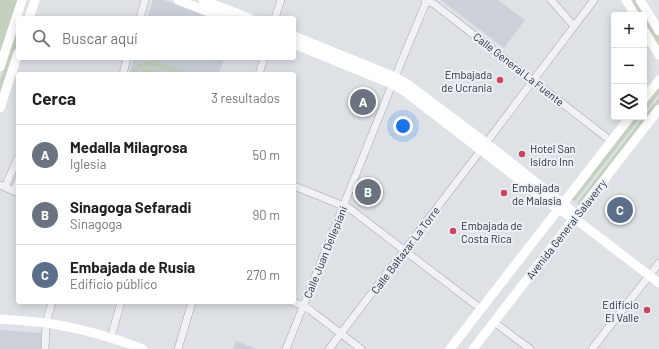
<!DOCTYPE html>
<html lang="es">
<head>
<meta charset="utf-8">
<style>
	:root { --surface:#fff; --page:#f2f2f2; --text:#202124; --muted:#757577; --line:#e0e0e0; --accent:#b45309 }
	body { margin:0; font-family:Barlow,sans-serif; background:var(--page); color:var(--text) }
	.controls { position:absolute; right:12px; top:12px; display:grid; overflow:hidden; border-radius:4px; box-shadow:0 2px 10px #0003 }
	.controls button { width:36px; height:36px; display:grid; place-items:center; padding:0; border:0; border-bottom:1px solid var(--line); background:var(--surface); color:var(--text); font:20px sans-serif }
	.you { position:absolute; left:403px; top:126px; width:14px; height:14px; margin:-10px; border:3px solid #fff; border-radius:50%; background:#1a73e8; box-shadow:0 0 0 6px #1a73e833 }
	.badge { display:grid; place-items:center; width:26px; height:26px; border-radius:50%; background:var(--accent); color:#fff; font-size:13px; font-weight:700 }
	.pin { position:absolute; translate:-50% -50%; border:2px solid #fff; box-shadow:0 1px 4px #0006 }
	.list { margin:0; padding:0; list-style:none }
	h2 { display:flex; justify-content:space-between; align-items:center; height:52px; margin:0; padding:0 16px; font-size:17px }
	h2 small { font-size:13px; font-weight:400; color:var(--muted) }
	.list li { display:grid; grid-template-columns:26px 1fr auto; gap:12px; align-items:center; box-sizing:border-box; height:60px; padding:0 16px; border-top:1px solid var(--line) }
	.list b { display:block; font-size:15px; white-space:nowrap }
	.list p { margin:0; font-size:13px; white-space:nowrap; color:var(--muted) }
	.list em { font-size:13px; font-style:normal; color:var(--muted) }
	.icon { flex:none; width:22px; height:22px; fill:none; stroke:currentColor; stroke-width:2; stroke-linecap:round; stroke-linejoin:round }
	.map { position:relative; flex:none; width:659px; height:349px; overflow:hidden }
	.search { position:absolute; background:var(--surface); box-shadow:0 2px 10px #0003; left:16px; top:16px; width:280px; height:44px; display:flex; align-items:center; gap:10px; box-sizing:border-box; padding:0 14px; border-radius:4px; color:var(--muted); font-size:15px }
	.panel { position:absolute; background:var(--surface); box-shadow:0 2px 10px #0003; left:16px; top:72px; width:280px; height:232px; border-radius:4px }
	.map>svg:first-child { display:block }
	.built { fill:#ccd1d9 }
	.green { fill:#c4d1bf }
	.lines { fill:none; stroke-linecap:round; stroke-linejoin:round }
	.street-casing { stroke:#a4a9b1; stroke-width:8 }
	.street { stroke:#f0f2f6; stroke-width:7 }
	.secondary { stroke:#fff; stroke-width:9 }
	.poi-dot { fill:#ca455a; stroke:#edf0f5; stroke-width:1.5 }
	.labels { text-anchor:middle; dominant-baseline:central; stroke-width:4; stroke-linejoin:round; paint-order:stroke }
	.street-label { font-size:11px; fill:#28303d; stroke:#edf0f5 }
	.poi-label { font-size:11px; fill:#28303d; stroke:#edf0f5; text-anchor:start }
</style>
</head>
<body>
<div class="map">
<svg width="659" height="349" viewBox="0 0 659 349">
	<rect width="100%" height="100%" fill="#dee2e7"/>
	<path class="built" d="M153,0H164L212,18H147Z
		M441,0H498L525,20L504,48Z
		M134,58H224L219,74H129Z
		M0,330L41,333V349H0Z
		M236,341L257,349H233Z"/>
	<path class="green" d="M0,0H19L0,54Z
		M630,0H636L659,37V48L644,23V15H639Z
		M18,27V42L0,95V80Z
		M147,61C155,61 176,66 182,70C183,70 187,74 188,74H180L151,66C144,66 139,68 135,74H130L137,65Z
		M144,67L167,74H142Z
		M657,89H659V94L644,113V104L655,90Z
		M659,97V107L582,207L577,203Z
		M635,117H641L575,201L572,200Z"/>
	<g class="lines">
		<defs>
			<path id="street" d="M425,0L434,4L611,141
				M551,0L574,26
				M140,18L145,0
				M275,18L281,0
				M123,74L127,58
				M259,74L264,58
				M486,143L594,0
				M0,185L18,193
				M294,186L349,208L481,309
				M5,187L18,158
				M14,191L18,181
				M293,302L304,306L310,310L361,349
				M494,322L530,349
				M111,337L121,302
				M45,349L46,323L52,302
				M178,349L192,302
				M286,349L395,77L427,0
				M329,349L481,150
				M592,349L659,263"/>
		</defs>
		<use href="#street" class="street-casing"/>
		<use href="#street" class="street"/>
		<path class="secondary" d="M178,0L225,18
			M203,0L249,18
			M626,0L635,15
			M640,0L659,31
			M29,18L35,0
			M644,30L659,55
			M294,36L395,77L409,85L481,139L570,209L577,216
			M294,44L392,84L404,91L552,205L582,224L659,283
			M0,67L22,0
			M644,99L659,80
			M0,108L18,53
			M0,319C15,320 31,321 47,323C79,328 112,337 143,349
			M450,349L630,117
			M473,349L659,109"/>
	</g>
	<g class="poi-dot">
		<circle cx="500" cy="80" r="4"/>
		<circle cx="522" cy="154" r="4"/>
		<circle cx="504" cy="193" r="4"/>
		<circle cx="453" cy="231" r="4"/>
		<circle cx="647" cy="310" r="4"/>
	</g>
	<g class="labels">
		<g class="street-label">
			<text transform="translate(519 69) rotate(38)">Calle General La Fuente</text>
			<text transform="translate(566 229) rotate(-52)">Avenida General Salaverry</text>
			<text transform="translate(405 250) rotate(-53)">Calle Baltazar La Torre</text>
			<text transform="translate(325 252) rotate(-68)">Calle Juan Dellepiani</text>
		</g>
		<g class="poi-label">
			<text x="492" y="74" text-anchor="end">Embajada<tspan x="492" dy="13">de Ucrania</tspan></text>
			<text x="530" y="148">Hotel San<tspan x="530" dy="13">Isidro Inn</tspan></text>
			<text x="512" y="187">Embajada<tspan x="512" dy="13">de Malasia</tspan></text>
			<text x="461" y="225">Embajada de<tspan x="461" dy="13">Costa Rica</tspan></text>
			<text x="639" y="304" text-anchor="end">Edificio<tspan x="639" dy="13">El Valle</tspan></text>
		</g>
	</g>
</svg>
<div class="controls">
<button>+</button>
<button>−</button>
<button><svg class="icon" aria-label="layers" viewBox="0 0 24 24"><path d="M12 4l9 5-9 5-9-5zM3 14l9 5 9-5"/></svg></button>
</div>
<div class="you"></div>
<div class="pin badge" style="left:363px;top:102px;background:#6b7280">A</div>
<div class="pin badge" style="left:368px;top:192px;background:#6b7280">B</div>
<div class="pin badge" style="left:620px;top:210px;background:#5c6f8a">C</div>
<div class="search"><svg class="icon" aria-label="search" viewBox="0 0 24 24"><circle cx="10" cy="10" r="6"/><path d="M15 15l6 6"/></svg>Buscar aquí</div>
<section class="panel">
<h2>Cerca<small>3 resultados</small></h2>
<ul class="list">
<li><span class="badge" style="background:#6b7280">A</span><div><b>Medalla Milagrosa</b><p>Iglesia</p></div><em>50 m</em></li>
<li><span class="badge" style="background:#6b7280">B</span><div><b>Sinagoga Sefaradi</b><p>Sinagoga</p></div><em>90 m</em></li>
<li><span class="badge" style="background:#5c6f8a">C</span><div><b>Embajada de Rusia</b><p>Edificio público</p></div><em>270 m</em></li>
</ul>
</section>
</div>
</body>
</html>
